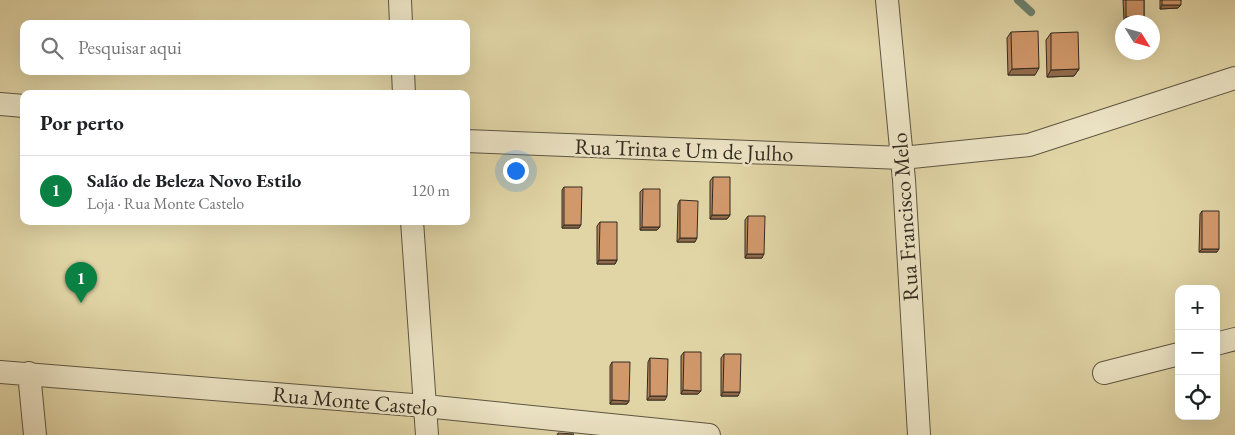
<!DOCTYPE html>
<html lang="pt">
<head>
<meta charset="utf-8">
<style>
	:root { --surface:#fff; --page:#f6f6f6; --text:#202124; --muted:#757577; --line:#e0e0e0; --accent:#0b8043 }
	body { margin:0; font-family:"EB Garamond",serif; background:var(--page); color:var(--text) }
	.controls { position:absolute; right:15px; bottom:15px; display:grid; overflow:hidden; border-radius:10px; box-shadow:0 5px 20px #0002 }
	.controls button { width:45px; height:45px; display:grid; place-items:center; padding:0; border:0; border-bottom:1px solid var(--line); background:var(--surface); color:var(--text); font:25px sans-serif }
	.compass { position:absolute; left:1115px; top:15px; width:45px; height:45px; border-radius:50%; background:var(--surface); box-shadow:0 5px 20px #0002; rotate:127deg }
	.you { position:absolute; left:515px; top:170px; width:18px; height:18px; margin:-12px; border:4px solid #fff; border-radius:50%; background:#1a73e8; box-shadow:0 0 0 8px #1a73e833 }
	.badge { display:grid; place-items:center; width:32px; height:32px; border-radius:50%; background:var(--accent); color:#fff; font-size:16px; font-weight:700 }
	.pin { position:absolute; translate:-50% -41px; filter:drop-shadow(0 1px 2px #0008) }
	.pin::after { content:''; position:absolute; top:26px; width:18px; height:15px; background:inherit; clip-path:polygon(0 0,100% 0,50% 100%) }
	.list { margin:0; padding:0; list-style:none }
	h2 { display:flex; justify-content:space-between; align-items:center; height:65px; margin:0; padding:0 20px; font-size:21px }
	h2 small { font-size:16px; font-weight:400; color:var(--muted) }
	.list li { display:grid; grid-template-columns:32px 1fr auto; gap:15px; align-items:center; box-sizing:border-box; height:70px; padding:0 20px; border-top:1px solid var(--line) }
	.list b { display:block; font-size:19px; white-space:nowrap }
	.list p { margin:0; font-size:16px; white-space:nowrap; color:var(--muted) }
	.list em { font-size:16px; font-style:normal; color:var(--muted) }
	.icon { flex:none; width:28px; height:28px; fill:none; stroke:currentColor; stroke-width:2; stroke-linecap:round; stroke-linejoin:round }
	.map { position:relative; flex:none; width:1235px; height:435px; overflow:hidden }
	.search { position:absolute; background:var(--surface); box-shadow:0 5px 20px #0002; left:20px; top:20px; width:450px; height:55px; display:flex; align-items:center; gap:12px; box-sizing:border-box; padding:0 18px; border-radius:10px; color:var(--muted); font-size:19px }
	.panel { position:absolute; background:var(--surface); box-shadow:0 5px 20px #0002; left:20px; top:90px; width:450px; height:135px; border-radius:10px }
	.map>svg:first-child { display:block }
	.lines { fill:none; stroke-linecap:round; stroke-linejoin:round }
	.stream { stroke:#6d8070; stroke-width:8 }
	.street-casing { stroke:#5e5642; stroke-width:24 }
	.street { stroke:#ece4c5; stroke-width:22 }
	.wall { fill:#b4835c; stroke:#332b21 }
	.shaded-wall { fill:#926a4b; stroke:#332b21 }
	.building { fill:#d1986b; stroke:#332b21 }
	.labels { text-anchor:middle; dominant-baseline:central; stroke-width:5; stroke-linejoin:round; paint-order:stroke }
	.street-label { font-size:22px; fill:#332b21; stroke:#ece4c5 }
</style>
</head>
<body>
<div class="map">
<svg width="1235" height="435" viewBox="0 0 1235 435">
	<rect width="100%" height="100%" fill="#e1d5a6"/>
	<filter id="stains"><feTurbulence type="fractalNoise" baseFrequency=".004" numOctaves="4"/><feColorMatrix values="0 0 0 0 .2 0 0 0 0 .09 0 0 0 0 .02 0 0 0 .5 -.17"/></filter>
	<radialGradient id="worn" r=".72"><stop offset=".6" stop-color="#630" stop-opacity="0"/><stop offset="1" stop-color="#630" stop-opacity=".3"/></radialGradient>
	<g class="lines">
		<path class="stream" d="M1018,0L1031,12"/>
		<defs>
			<path id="street" d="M400,0L401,24
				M887,0L904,180L919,435
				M403,71L404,94
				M0,104L24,106
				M466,141L902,158L1029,145L1235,78
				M412,221L427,435
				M1216,344L1235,339
				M0,372L425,406L709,435
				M29,373L35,435
				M1104,373L1179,354"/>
		</defs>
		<use href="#street" class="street-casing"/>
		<use href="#street" class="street"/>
	</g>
	<path class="wall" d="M1123,0H1144V17L1142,20H1124Z
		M1160,0H1181L1178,8L1160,9Z
		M1011,32L1035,75H1008L1007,38Z
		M1051,33L1079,69L1074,76L1047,77L1046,40Z
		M713,177L730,215L727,219H710V181Z
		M564,187L579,228H562V190Z
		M643,189L657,230H640V192Z
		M680,200L695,242H677L678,204Z
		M1202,211L1217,252H1199L1200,214Z
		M748,216L762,258H745V220Z
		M600,222L617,260L615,264H597V226Z
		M684,352L698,394H681V356Z
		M724,354L738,396H721V358Z
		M650,358L665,400H647L648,362Z
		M612,362L629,401L627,404H610V366Z"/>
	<path class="shaded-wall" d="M1162,5H1181L1178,8L1160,9Z
		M1126,17H1144L1142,20H1124Z
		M1039,68L1035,75H1008L1012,69Z
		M1079,69L1074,76L1047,77L1051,70Z
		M712,215H730L727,219H710Z
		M564,225H581L579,228H562Z
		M642,227H660L657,230H640Z
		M680,238H697L695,242H677Z
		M1202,249H1219L1217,252H1199Z
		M747,254H764L762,258H745Z
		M599,260H617L615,264H597Z
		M683,390L701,391L698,394H681Z
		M723,392H740L738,396H721Z
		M650,396H667L665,400H647Z
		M612,400L629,401L627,404H610Z"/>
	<path class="building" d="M1126,0H1144V17H1126Z
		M1162,0H1181V5H1162Z
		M1038,31L1039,68L1012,69L1011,32Z
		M1078,32L1079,69L1051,70V33Z
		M713,177H730V215H712Z
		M564,187H582L581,225H564Z
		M643,189H660V227H642Z
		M680,200L698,201L697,238H680Z
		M1202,211H1219V249H1202Z
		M748,216H765L764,254H747Z
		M600,222H617V260H599Z
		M684,352H701V391L683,390Z
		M724,354H741L740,392H723Z
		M650,358L668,359L667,396H650Z
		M612,362H630L629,401L612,400Z
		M558,433L574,434L573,435H557Z"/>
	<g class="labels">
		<g class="street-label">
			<text transform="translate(684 150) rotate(2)">Rua Trinta e Um de Julho</text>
			<text transform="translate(905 217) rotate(-94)">Rua Francisco Melo</text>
			<text transform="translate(355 401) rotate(5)">Rua Monte Castelo</text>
		</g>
	</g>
	<rect width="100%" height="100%" filter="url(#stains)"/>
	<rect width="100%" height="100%" fill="url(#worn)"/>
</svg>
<div class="controls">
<button>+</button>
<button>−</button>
<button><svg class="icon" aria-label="locate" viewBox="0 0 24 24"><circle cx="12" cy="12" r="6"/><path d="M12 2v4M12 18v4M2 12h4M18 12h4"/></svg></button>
</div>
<svg class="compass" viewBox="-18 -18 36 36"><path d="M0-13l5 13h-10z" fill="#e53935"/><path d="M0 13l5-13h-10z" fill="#757577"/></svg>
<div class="you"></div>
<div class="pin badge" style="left:81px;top:303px">1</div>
<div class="search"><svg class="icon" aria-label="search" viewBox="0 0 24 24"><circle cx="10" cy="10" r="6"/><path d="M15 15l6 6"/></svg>Pesquisar aqui</div>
<section class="panel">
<h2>Por perto<small></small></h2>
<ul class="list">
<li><span class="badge">1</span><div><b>Salão de Beleza Novo Estilo</b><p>Loja · Rua Monte Castelo</p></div><em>120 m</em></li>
</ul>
</section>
</div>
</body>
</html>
